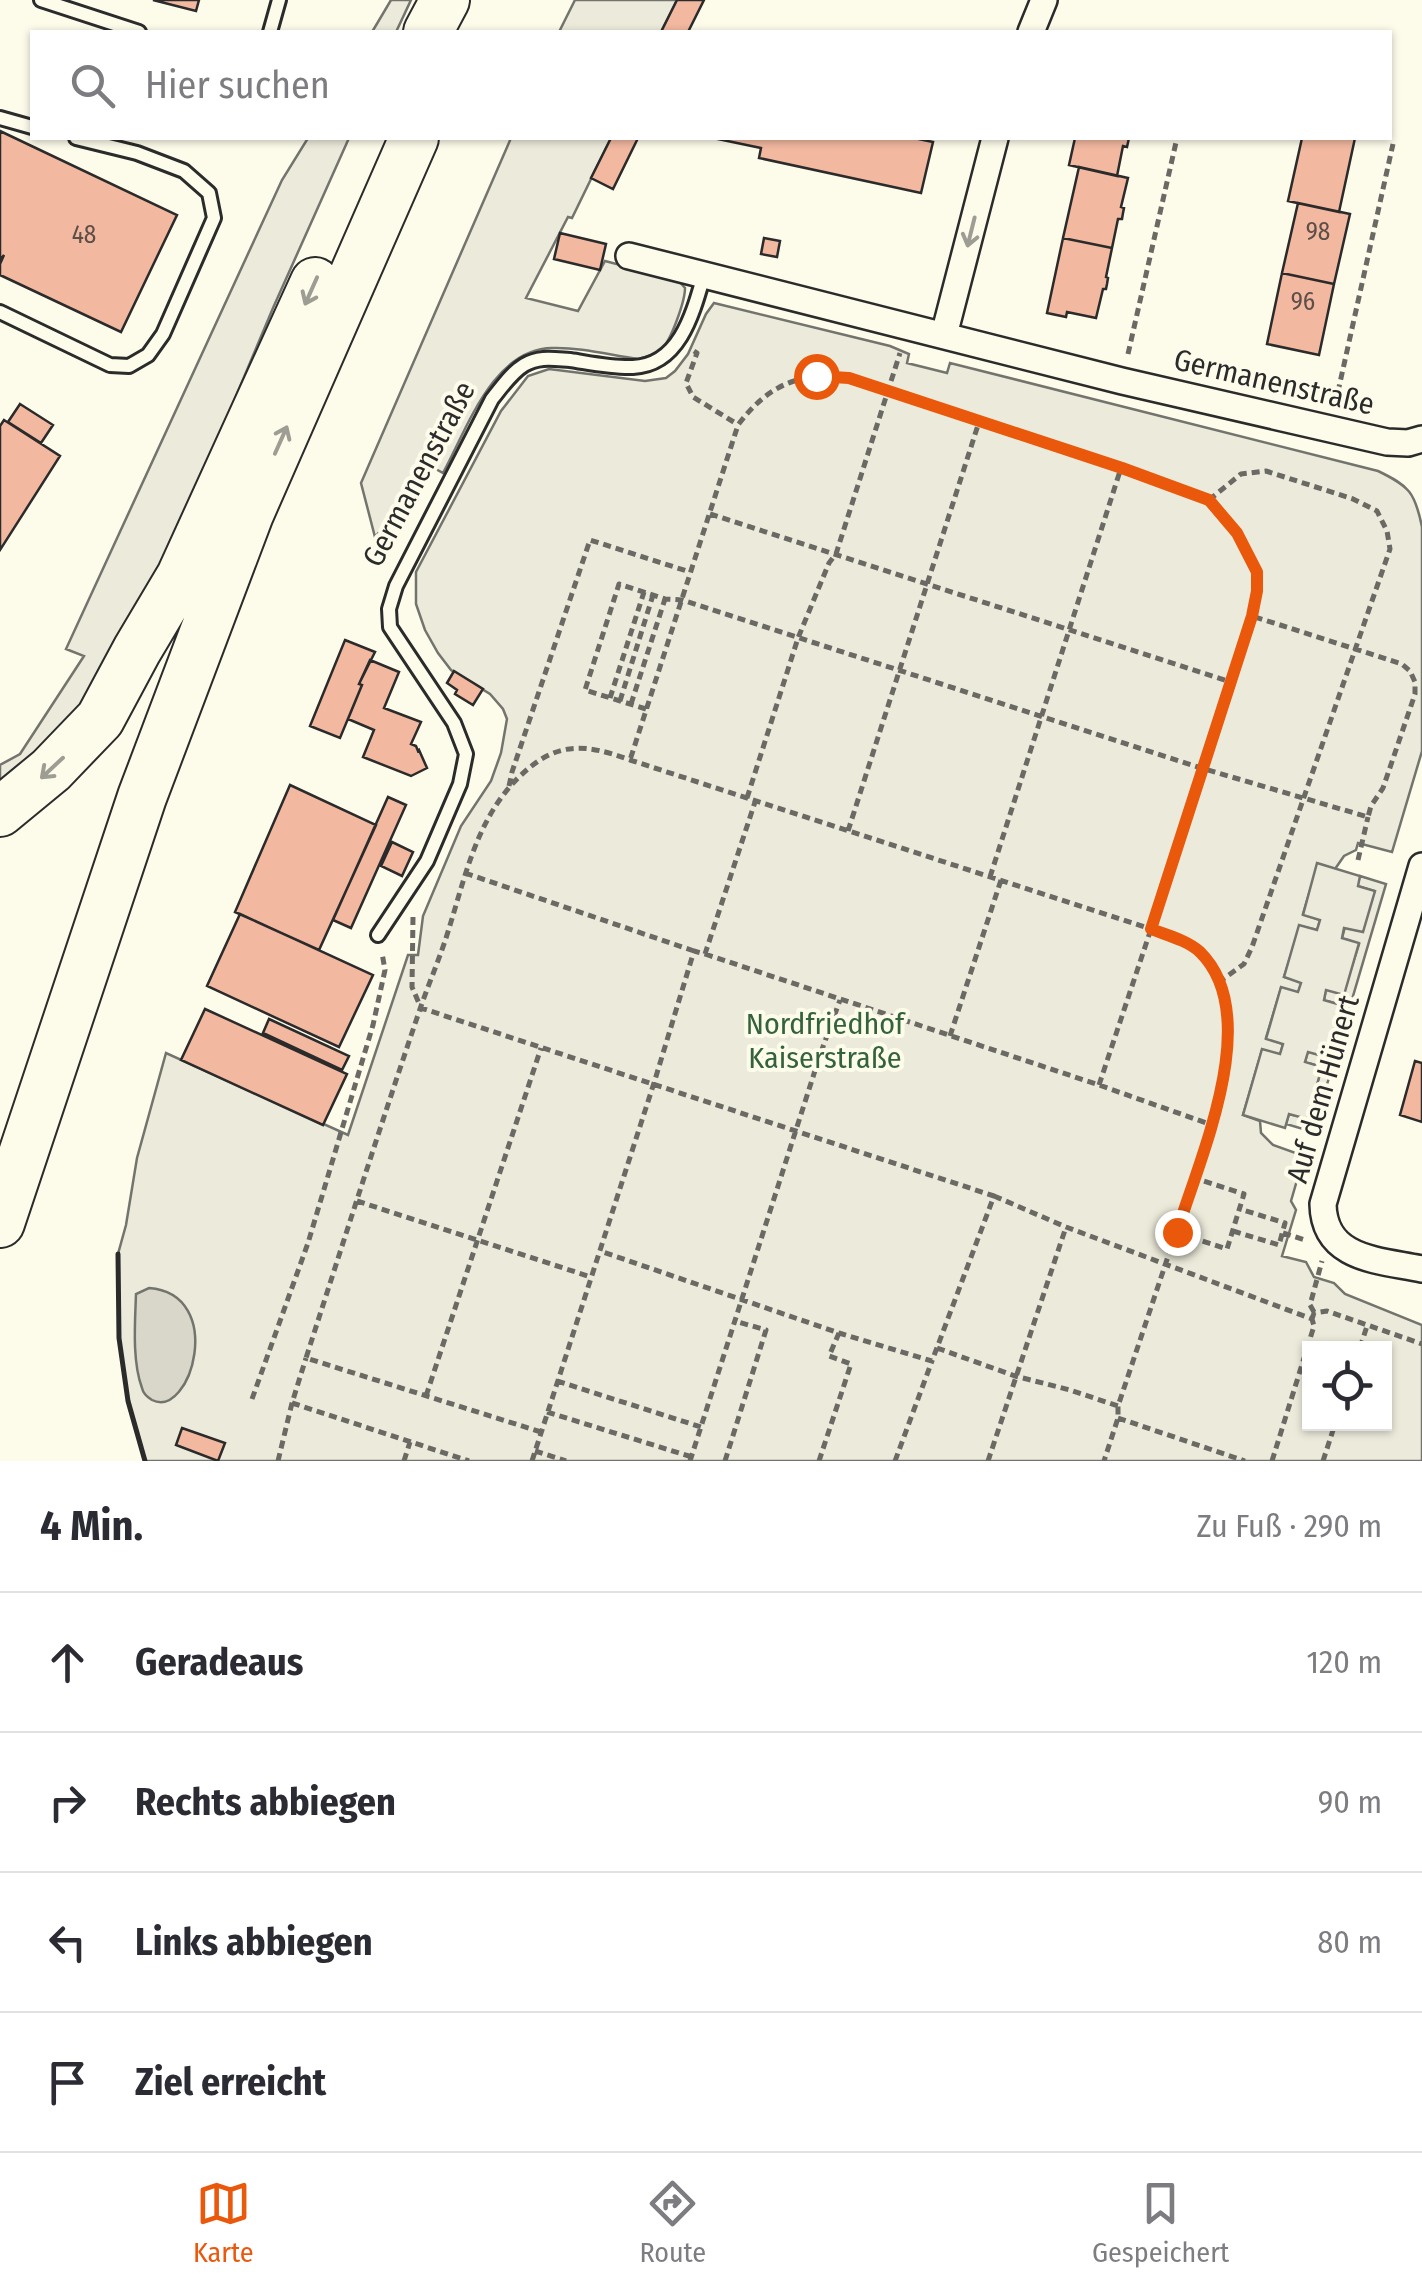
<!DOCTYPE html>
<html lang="de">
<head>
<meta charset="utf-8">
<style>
	:root { --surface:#fff; --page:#f2f2f3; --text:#2b2b33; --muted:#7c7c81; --line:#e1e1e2; --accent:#ea580c }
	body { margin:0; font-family:"Fira Sans Condensed",sans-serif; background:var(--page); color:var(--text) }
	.controls { position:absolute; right:30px; bottom:30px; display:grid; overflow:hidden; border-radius:0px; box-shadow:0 2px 8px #0004 }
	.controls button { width:90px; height:90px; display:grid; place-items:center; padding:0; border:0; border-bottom:2px solid var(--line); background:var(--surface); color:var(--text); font:50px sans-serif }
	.stop { position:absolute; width:30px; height:30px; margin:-22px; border:8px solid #ea580c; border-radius:50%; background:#fff }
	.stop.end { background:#ea580c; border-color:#fff; box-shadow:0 2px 10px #0008 }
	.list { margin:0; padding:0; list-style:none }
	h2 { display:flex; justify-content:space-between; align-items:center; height:130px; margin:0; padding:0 40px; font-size:42px }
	h2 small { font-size:32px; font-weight:400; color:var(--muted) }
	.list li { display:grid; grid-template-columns:65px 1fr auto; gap:30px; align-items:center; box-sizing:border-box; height:140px; padding:0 40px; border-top:2px solid var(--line) }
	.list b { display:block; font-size:38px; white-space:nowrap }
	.list em { font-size:32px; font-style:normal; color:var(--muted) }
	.icon { flex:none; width:55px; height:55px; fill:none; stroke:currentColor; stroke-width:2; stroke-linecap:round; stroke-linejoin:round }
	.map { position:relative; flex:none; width:1422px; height:1461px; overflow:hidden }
	.search { position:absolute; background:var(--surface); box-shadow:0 2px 8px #0004; left:30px; right:30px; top:30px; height:110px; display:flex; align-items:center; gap:25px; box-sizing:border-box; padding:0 35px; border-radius:0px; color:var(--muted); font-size:38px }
	.sheet { height:690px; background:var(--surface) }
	nav { display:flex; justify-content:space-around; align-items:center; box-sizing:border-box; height:140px; border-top:2px solid var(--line); background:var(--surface); font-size:28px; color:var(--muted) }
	nav a { display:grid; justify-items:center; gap:5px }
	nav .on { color:var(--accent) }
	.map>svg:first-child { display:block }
	.green { fill:#ecebdb; stroke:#74746e; stroke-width:2.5; fill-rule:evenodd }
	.parking { fill:#eceadb; stroke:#74746e; stroke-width:2.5 }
	.water { fill:#d8d7c9; stroke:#74746e; stroke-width:2.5 }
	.building { fill:#f2b8a0; stroke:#2b2b2b; stroke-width:2.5 }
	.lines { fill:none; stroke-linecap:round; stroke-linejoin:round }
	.service-casing { stroke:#2b2b2b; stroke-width:18 }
	.minor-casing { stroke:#2b2b2b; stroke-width:30 }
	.motorway-casing { stroke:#2b2b2b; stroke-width:52 }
	.path { stroke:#6a6964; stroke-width:5; stroke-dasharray:8 5; stroke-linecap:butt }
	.service { stroke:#fdfbea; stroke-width:12 }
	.minor { stroke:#fdfbea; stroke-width:25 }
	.motorway { stroke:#fdfbea; stroke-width:48 }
	.wall { stroke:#2b2b2b; stroke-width:5 }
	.oneway { stroke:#9e9d94 }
	.route { stroke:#ea580c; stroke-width:12 }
	.labels { text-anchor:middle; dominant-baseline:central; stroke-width:8; stroke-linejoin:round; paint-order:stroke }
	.number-label { font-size:25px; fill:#5d4e48 }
	.street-label { font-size:30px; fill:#2b2b2b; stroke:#fdfbea }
	.park-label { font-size:30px; fill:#34623c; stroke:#fdfbea }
</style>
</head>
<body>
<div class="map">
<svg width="1422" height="1461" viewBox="0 0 1422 1461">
	<rect width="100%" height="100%" fill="#fdfbea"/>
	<path class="green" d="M391,0H411L396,32H372Z
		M575,0H677L661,32H559Z
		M308,138H349L273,308L158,582L70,725L0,792V765L20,754L84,656L66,649L282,180Z
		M511,138H611L572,218L568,217L526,298L578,311L605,261L678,280L685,288C685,301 671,341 661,350C654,355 646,357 638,359C610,355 580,347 552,348C493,349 467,429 443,473L434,468L375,537L361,483Z
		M714,303L890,346L909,354L907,363L947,373L950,363L1378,471C1409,486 1415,492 1422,527V751L1392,852L1358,843L1356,850L1344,856L1335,869L1318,864L1303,914L1320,920L1317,930L1300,926L1284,977L1302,982L1298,993L1281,988L1266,1038L1283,1044L1280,1055L1262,1050L1243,1115L1260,1121L1261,1133L1273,1145L1304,1156L1291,1201L1296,1210L1282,1256L1306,1262L1314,1277L1334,1283L1345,1294L1422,1325V1461H145L128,1401L119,1338L118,1254L126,1225L137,1158L166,1053L348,1135L408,955H418L423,916L461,826L491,781L501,753L507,719L503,709L490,694L451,670L438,653L425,630L416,604V572L501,411L528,376L549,369L645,381L666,378L675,371L688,354L706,314ZM1310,1348H1384V1424H1310Z
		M1360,876L1386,884L1313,1132L1286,1124L1289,1114L1307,1118L1322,1067L1305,1062L1308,1051L1326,1056L1341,1005L1324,1000L1326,989L1343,994L1359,944L1342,938L1345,927L1374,891L1357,886Z"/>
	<path class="parking" d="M1317,863L1360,876L1358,886L1375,891L1363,932L1344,928L1342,938L1359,943L1344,995L1326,990L1324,1000L1341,1005L1326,1057L1308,1052L1305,1062L1322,1067L1307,1119L1289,1114L1285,1128L1243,1115L1262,1049L1280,1054L1283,1044L1266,1039L1281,987L1298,992L1301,983L1284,977L1299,925L1317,930L1320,920L1303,915Z"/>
	<path class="water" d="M149,1288C227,1294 191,1420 152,1400C147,1397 143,1393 142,1388C132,1361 135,1323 136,1294Z"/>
	<path class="building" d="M153,0H199L196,11Z
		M677,0H704L688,32H661Z
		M0,131L177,215L121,332L0,275V264L4,255L0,260Z
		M611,138H638L613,189L591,178Z
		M713,138H914L933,142L921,193L759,158L761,148Z
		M1075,138H1129L1127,147L1123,146L1117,176L1069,165Z
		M1302,138H1355L1339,212L1288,201Z
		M1079,167L1128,178L1121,207L1124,208L1123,213L1122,219H1118L1112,248L1063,238Z
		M1298,203L1350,214L1334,284L1282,273Z
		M560,233L606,244L600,270L554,259Z
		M764,238L780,241L777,257L761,254Z
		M1063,238L1112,248L1106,277L1108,278L1107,284L1106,289H1103L1096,318L1067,312L1066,317L1047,313Z
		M1282,273L1334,284L1319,355L1267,344Z
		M20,404L53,425L41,443L8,422Z
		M4,420L60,456L0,550V426Z
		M345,640L375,652L359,684L362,685L340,738L310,726Z
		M370,660L399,672L384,708L421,722L411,744L416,746L418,751L419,750L427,768L411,776L363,757L374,730L348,719L362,685L359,684Z
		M454,671L483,689L473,705L455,694L457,690L447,683Z
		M290,785L376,825L319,950L235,912Z
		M388,797L406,805L351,928L333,920Z
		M392,842L413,852L402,876L381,866Z
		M240,914L373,975L339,1047L207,986Z
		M205,1009L347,1074L323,1125L181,1060Z
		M269,1019L349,1056L342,1070L263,1033Z
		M1415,1061L1422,1063V1122L1400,1115Z
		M182,1428L225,1443L218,1461L176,1445Z"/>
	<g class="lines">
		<defs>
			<path id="service" d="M41,0L139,32
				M270,32L279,0
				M0,118L32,127
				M0,312L110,365L129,366L148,355L163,334L214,218L209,193L184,171L137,153L76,138
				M378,935L427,861L460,784L466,754L454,723L390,627L389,609L396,586L492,399C501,388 511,373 524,365C539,356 554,359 570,360C590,363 613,368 633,367C680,365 693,313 704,275"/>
			<path id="minor" d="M1031,32L1044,0
				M629,256L1122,381L1387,442L1408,443L1422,439
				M944,335L995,138
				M1422,866L1323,1204C1324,1260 1379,1260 1422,1269"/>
			<path id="motorway" d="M428,32L445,0
				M0,812L51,770L100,719L137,650L181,576L315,282
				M0,1223L142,797L249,514L414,138"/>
		</defs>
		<use href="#service" class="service-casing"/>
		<use href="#minor" class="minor-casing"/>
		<use href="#motorway" class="motorway-casing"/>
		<path class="path" d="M694,351L697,353L686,383L693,397L737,424
			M1128,354L1177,138
			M1335,405L1393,144
			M1209,500L1241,474L1266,471L1353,499L1377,511L1387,531L1390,549L1252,947L1244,964L1219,982
			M710,514L1231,682
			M610,698L644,592
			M620,701L653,595
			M631,704L665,599
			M646,709L585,690L619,584L665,599L682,600L1201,768L1368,817L1371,806L1383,788L1415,694V682L1410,671L1402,664L1252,616
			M509,786L512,772L590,540L690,572
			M747,798L798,638L829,563L836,554L900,353
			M848,831L979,422
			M1358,860L1368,817
			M465,873L694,951
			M990,877L1121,468
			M413,917L412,987L421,1008L994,1196L932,1361L839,1333L600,1251
			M705,954L1099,1085L1212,1125L1118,1406V1418L1104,1461
			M950,1036L1001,880
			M1099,1085L1151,929L1198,950L1219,982L1230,1030L1228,1056L1212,1125
			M994,1196L1066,1227L1312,1319
			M357,1201L591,1277
			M1233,1231L1279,1245L1285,1223L1240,1209
			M1178,1233L1227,1249L1244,1194L1194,1178
			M1283,1233L1305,1240
			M1314,1312L1310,1305L1322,1261
			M1312,1319L1314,1313L1327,1311L1422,1344
			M937,1348L1015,1376L1070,1390L1118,1406
			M1360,1348L1367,1326
			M557,1381L701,1427
			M426,1396L541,1048
			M252,1399L308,1243L373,1025L385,970L382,953
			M292,1403L469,1461
			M547,1412L692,1457
			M1118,1418L1245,1461
			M541,1432L306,1358C343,1243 380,1127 419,1012C427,988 437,965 445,941C464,884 474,821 519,777C556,741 584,743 630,760L1151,929L1252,616L1257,591V572L1237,533L1209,500L1121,468L849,378C800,371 768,385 738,425L630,760
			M535,1451L566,1461
			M278,1461L292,1403L306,1358
			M404,1461L410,1442
			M532,1461L654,1083L694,951L705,954L755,802
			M690,1461L820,1055L840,1000
			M725,1461L766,1330L735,1321
			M819,1461L851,1364L829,1356L839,1333
			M895,1461L932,1361
			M988,1461L1066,1227
			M1272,1461L1314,1326L1312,1319
			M1323,1461L1335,1424"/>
		<use href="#service" class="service"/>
		<use href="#minor" class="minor"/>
		<use href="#motorway" class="motorway"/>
		<path class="wall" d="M118,1254L119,1338L128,1401L145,1461"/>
	</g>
	<defs><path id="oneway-shaft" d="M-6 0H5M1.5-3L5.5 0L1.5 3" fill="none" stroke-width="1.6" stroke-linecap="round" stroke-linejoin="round" transform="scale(2.5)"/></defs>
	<g class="oneway">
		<use href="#oneway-shaft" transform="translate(971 232) rotate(104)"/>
		<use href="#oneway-shaft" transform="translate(311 291) rotate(114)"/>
		<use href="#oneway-shaft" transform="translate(281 440) rotate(-66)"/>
		<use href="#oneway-shaft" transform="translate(52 768) rotate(137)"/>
	</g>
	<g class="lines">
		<path class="route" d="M816,376L849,378L1122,468L1209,500L1237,533L1257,572V591L1252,616L1151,929C1166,935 1187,940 1200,952C1265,1016 1199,1159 1177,1232"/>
	</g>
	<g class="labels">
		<g class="number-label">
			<text x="1318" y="232">98</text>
			<text x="84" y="235">48</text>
			<text x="1303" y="302">96</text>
		</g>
		<g class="street-label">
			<text transform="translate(1274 382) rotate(13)">Germanenstraße</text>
			<text transform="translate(419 474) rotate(-62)">Germanenstraße</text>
			<text transform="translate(1323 1089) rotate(-74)">Auf dem Hünert</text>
		</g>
		<g class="park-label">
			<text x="825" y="1024">Nordfriedhof<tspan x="825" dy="34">Kaiserstraße</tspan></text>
		</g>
	</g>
</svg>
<div class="controls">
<button><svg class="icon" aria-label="locate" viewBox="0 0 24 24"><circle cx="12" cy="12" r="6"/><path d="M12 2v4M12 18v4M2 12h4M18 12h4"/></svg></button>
</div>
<div class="stop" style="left:816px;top:376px"></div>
<div class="stop end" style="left:1177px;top:1232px"></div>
<div class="search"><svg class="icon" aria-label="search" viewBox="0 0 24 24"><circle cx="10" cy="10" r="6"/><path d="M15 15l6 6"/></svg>Hier suchen</div>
</div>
<section class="sheet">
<h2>4 Min.<small>Zu Fuß · 290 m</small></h2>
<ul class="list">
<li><svg class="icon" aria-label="ahead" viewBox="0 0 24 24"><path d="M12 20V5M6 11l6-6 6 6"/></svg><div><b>Geradeaus</b></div><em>120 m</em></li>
<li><svg class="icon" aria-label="right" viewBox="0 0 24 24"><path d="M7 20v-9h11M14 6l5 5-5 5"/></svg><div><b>Rechts abbiegen</b></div><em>90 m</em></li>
<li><svg class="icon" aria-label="left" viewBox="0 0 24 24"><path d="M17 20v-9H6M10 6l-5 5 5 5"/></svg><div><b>Links abbiegen</b></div><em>80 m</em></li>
<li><svg class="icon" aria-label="arrive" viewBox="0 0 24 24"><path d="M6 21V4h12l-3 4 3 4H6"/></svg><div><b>Ziel erreicht</b></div></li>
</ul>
</section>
<nav>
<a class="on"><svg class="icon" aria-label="map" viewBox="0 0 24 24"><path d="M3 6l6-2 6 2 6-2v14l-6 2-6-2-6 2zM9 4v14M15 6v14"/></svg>Karte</a>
<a><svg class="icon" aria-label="directions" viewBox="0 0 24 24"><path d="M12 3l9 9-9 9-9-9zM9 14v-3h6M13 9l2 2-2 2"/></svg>Route</a>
<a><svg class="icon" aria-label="saved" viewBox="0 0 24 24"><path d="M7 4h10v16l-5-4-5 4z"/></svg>Gespeichert</a>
</nav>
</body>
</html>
